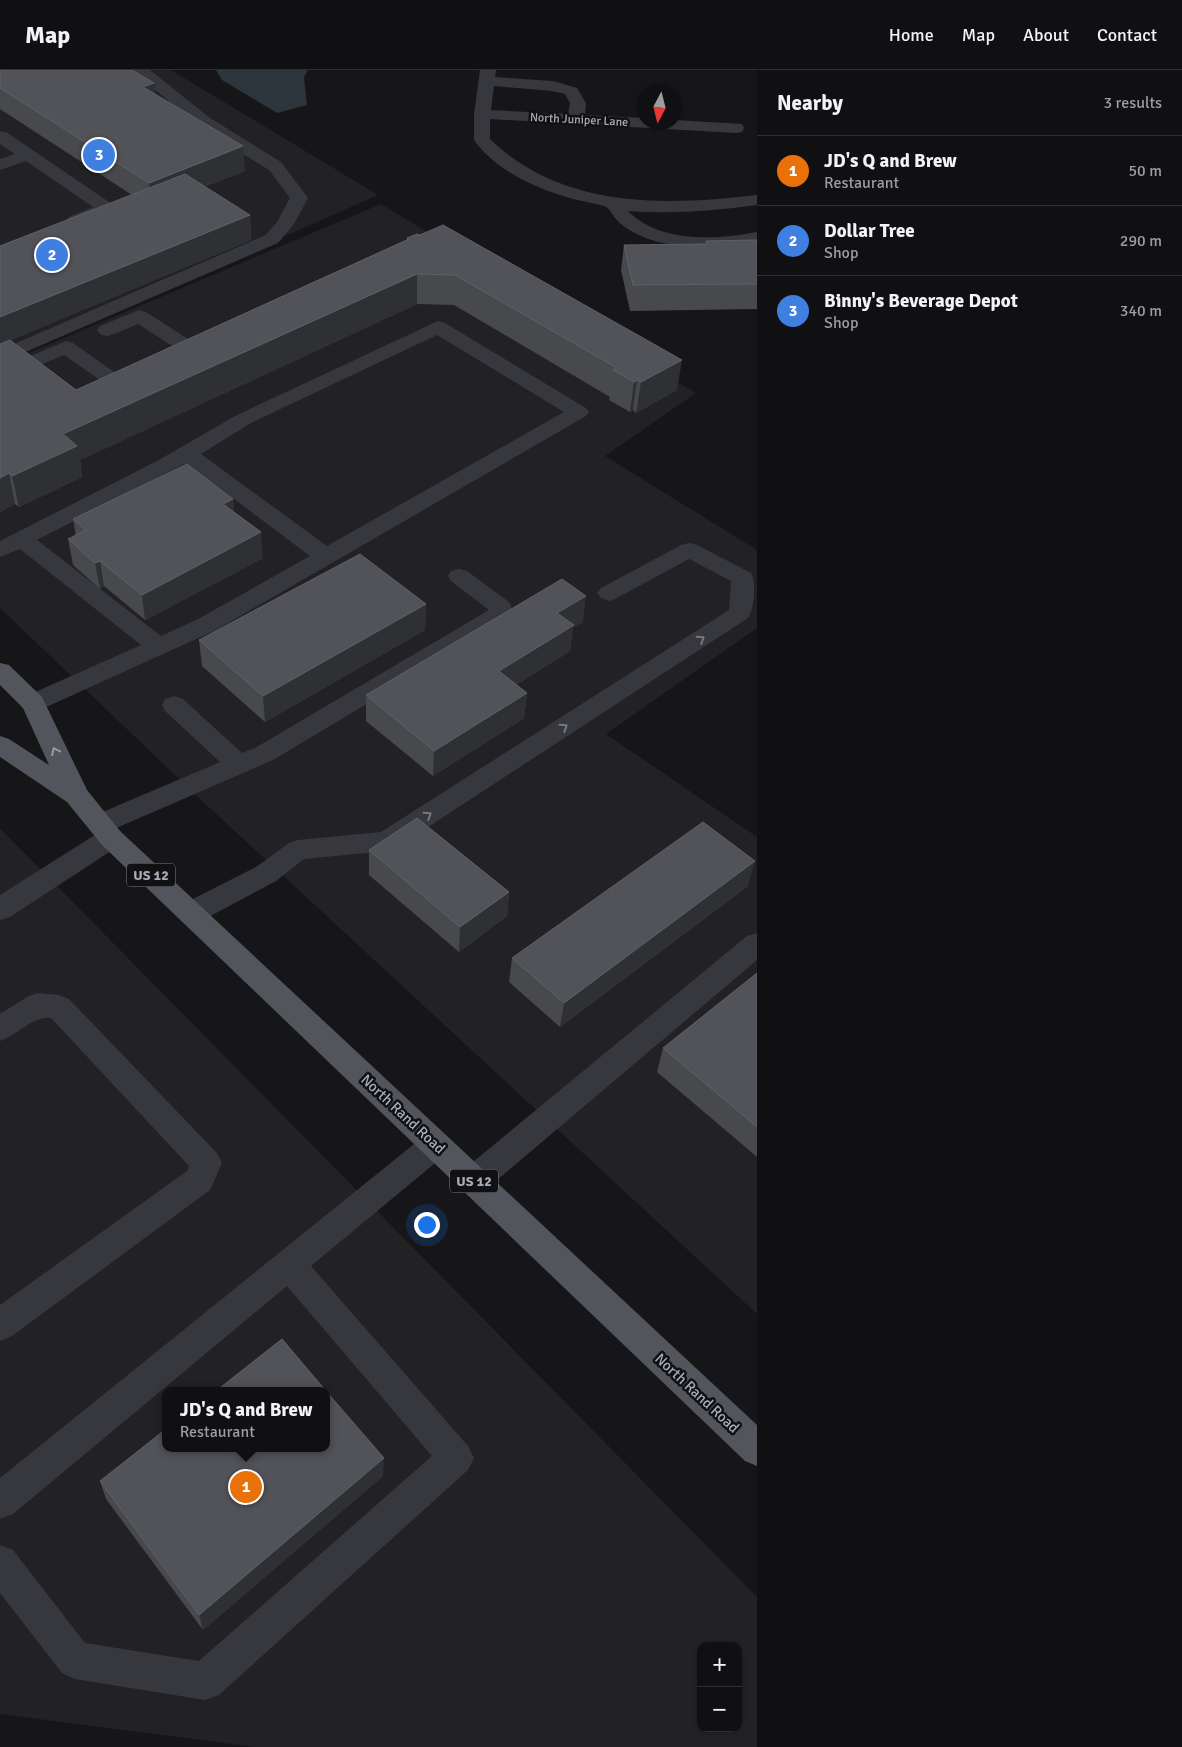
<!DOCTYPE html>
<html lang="en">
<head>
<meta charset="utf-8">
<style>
	:root { --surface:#101012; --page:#1e1e20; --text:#f1f3f6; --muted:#9c9d9f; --line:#303032; --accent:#f2b134 }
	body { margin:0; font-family:Signika,sans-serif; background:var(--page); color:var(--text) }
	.controls { position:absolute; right:15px; bottom:15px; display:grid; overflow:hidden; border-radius:10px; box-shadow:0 1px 4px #0004 }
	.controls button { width:45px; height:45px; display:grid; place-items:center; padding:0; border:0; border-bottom:1px solid var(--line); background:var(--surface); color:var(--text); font:25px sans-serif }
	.compass { position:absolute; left:637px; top:15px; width:45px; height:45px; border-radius:50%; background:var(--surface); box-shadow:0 1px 4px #0004; rotate:187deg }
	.you { position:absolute; left:426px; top:1154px; width:18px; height:18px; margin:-12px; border:4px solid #fff; border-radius:50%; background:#1a73e8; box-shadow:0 0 0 8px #1a73e833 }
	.badge { display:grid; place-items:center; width:32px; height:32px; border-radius:50%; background:var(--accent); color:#fff; font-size:16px; font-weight:700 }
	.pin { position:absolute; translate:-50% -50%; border:2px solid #fff; box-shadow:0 1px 5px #0006 }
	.popup { position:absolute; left:162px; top:1317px; width:168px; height:65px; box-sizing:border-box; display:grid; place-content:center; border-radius:10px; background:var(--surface); filter:drop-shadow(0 1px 4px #0005); font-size:16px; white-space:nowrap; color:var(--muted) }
	.popup b { font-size:19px; color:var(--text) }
	.popup::after { content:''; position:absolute; left:50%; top:100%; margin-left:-10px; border:10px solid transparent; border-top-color:var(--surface) }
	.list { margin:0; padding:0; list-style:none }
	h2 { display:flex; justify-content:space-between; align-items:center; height:65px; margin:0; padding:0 20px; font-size:21px }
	h2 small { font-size:16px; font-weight:400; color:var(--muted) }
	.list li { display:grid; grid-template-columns:32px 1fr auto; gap:15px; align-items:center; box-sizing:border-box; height:70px; padding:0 20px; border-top:1px solid var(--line) }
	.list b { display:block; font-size:19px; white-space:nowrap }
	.list p { margin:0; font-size:16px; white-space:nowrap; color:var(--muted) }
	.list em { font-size:16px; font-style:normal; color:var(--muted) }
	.map { position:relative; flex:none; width:757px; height:1677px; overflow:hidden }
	header { display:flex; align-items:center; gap:30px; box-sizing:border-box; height:70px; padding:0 25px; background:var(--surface); border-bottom:1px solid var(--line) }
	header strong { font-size:24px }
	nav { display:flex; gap:28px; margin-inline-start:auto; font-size:18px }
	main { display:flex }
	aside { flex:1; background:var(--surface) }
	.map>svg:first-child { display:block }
	.built { fill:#222225; fill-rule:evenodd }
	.water { fill:#2c353c }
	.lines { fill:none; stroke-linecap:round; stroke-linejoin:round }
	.minor { fill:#37383d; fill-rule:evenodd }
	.major { fill:#53555c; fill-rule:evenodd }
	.wall { fill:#47494d }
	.shaded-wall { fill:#2f3033 }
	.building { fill:#525359; stroke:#5f6168 }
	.oneway { stroke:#757881 }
	.oneway2 { stroke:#979ba6 }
	.labels { text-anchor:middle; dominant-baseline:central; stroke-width:5; stroke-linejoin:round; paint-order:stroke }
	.far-street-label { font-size:12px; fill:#a8adb8; stroke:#111113 }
	.shield { fill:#111113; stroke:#7b7e86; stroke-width:1 }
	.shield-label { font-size:14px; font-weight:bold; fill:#a8adb8 }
	.street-label { font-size:15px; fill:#a8adb8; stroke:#111113 }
</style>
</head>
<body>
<header>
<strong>Map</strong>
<nav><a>Home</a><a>Map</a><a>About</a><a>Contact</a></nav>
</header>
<main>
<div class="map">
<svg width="757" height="1677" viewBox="0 0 757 1677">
	<rect width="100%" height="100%" fill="#161618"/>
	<path class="built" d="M0,0H171L378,125L0,292Z
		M381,134L696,323L605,386L757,480V558L606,664L757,767V1244L199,728L0,538V295Z
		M0,758L757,1527V1677H255L0,1644ZM166,1321H326V1378H166ZM701,1576H738V1658H701Z"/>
	<path class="water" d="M216,0H308L304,7L307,35L277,43L222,10Z"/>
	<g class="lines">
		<path class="minor" d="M132,0H150L210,48L281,92L308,128L294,154L278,173L0,293V280L266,165L277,152L290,128L269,100L198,56Z
			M480,0H496L495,7L553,11L577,18L586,33L585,45L644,48V52H674V50L742,54L744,58L742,62L736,63L490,49V69C562,139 665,136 757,125V135C714,141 671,144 628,141C659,173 716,170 757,162V172C719,180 665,181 631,161C626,158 620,154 616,149C613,146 610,139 606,137C603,135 576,130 570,128C536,119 494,99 474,70V44ZM494,16L552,21L565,24L570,33L568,44L491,40Z
			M0,61L6,62L112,134L115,138L112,142C99,147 83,158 69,155L66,151L69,147L93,137L26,91L0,100V89L15,84L0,74Z
			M139,240L146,242L202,278L205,282L202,286L195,288L188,286L138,254L114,264L107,266L100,264L97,260L100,256Z
			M438,251L445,253L586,338L589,342L586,346L216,560L42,639L33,642L24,639L21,633L24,627L141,575L20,479L0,487V471L157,391L237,345ZM437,265L564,342L327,476L201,384L251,353ZM186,393L310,486L200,548L161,566L37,470Z
			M66,271L73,273L124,309L127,313L124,317L117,319L110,317L64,285L0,312V299Z
			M689,473L697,475L751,503C757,513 754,539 748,548L396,778L387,781L304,789L276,811L201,851L191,854L181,851L177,843L181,835L256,797L289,773L298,770L381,762L729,540L731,511L689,489L617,528L609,531L601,528L597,523L601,518L681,475Z
			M459,499L467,501L509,532C514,540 512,543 507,550L273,690L114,759L120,761L124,768L120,775L10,847L0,850V825L98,763L91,761L87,754L91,747L220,692L165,641L162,635L165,629L174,626L183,629L242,683L255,678L489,540L451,511L448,506L451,501Z
			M757,863V890L484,1121L473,1125L462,1121L457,1111L462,1101L747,866Z
			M37,923L59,925L69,929L217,1083L222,1093L210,1120L12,1266L0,1271V1235L187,1101L189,1096L51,948C33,946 18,965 0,971V944L27,927Z
			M435,1062L446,1066L450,1075L446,1084L311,1196L468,1376L474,1388L468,1400L219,1625L205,1630L75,1609L62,1603L0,1523V1475L13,1480L85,1573L199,1591L432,1386L287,1216L13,1444L0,1449V1408L424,1066Z"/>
		<path class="major" d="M0,593L9,595L42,627L87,720L120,761L757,1355V1396L745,1391L102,775L67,732L0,687V666L9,669L49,695L23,638L0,615Z"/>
	</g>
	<path class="wall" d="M0,0L155,24L245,101L204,117L250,145L251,170L10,270L76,320L407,170V168L677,320L636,343L633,340L630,342L609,330L610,327L454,235L417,234L80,390L82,407L19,437L15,434L0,442V176L132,125L0,39Z
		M757,170V239L630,241L621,200L624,175L705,174L706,171Z
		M233,429L234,442L263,488L145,550L104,516L100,519L73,495L68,469L76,466L73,449Z
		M426,534L425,560L265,652L202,596L199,570Z
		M583,552L573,557L570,581L516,615L527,623L524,648L433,706L366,651V625Z
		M369,780L509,822L507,846L459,882L369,805Z
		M748,816L560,957L509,912L512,888Z
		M757,903V1087L657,1002L663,978Z
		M383,1406L203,1560L106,1429L100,1411Z"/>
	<path class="shaded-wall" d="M154,13L157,37L143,17Z
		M243,76L245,101L151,138L149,113Z
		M250,145L251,170L0,275V247Z
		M417,204V234L80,390L82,407L19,437L12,406L63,364Z
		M682,290L677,320L636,343L641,312Z
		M637,310L633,340L630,342L634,312Z
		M9,403L15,434L0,442V408Z
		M233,429L235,454L223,434Z
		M261,462L263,488L145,550L142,525Z
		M100,491L104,516L100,519L95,493Z
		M586,526L583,552L573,557L570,581L497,627L499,601L557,543Z
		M426,534L425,560L265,652L263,626Z
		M527,623L524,648L433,706L434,681Z
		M755,791L748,816L560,957L564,933Z
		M509,822L507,846L459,882L460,857Z
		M384,1388L383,1406L203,1560L199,1545Z"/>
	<path class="building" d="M0,0H132L154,13L143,17L243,76L149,113L0,18Z
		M185,104L250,145L0,247V176Z
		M443,155L682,290L641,312L637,310L634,312L613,300L617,298L455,205L417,204L63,364L77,376L12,406L9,403L0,408V274L10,270L76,320L409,169L407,168L417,164L420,165Z
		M757,170V214L633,215L624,175L707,174L706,171Z
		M187,394L233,429L223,434L261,462L142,525L100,491L95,493L68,469L86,460L73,449Z
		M360,484L426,534L263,626L199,570Z
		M562,509L586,526L557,543L574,555L499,601L527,623L434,681L366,625Z
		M417,748L509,822L460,857L369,780Z
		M703,752L755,791L564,933L512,888Z
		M757,903V1057L663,978Z
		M282,1269L326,1321H216Z
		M326,1321L384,1388L199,1545L100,1411L166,1359V1378H326Z"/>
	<defs><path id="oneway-chevron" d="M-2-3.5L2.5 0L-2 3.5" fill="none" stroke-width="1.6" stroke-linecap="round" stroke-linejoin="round" transform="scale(1.25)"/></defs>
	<g class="oneway">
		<use href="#oneway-chevron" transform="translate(701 569) rotate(-33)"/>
		<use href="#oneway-chevron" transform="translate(564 657) rotate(-33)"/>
		<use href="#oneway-chevron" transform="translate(428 745) rotate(-33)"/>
	</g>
	<use class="oneway2" href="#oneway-chevron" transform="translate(55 681) rotate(-115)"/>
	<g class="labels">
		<g class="far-street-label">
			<text transform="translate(579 50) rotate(3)">North Juniper Lane</text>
		</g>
		<g class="shield">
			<rect x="127" y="793.5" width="48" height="23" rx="4"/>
			<rect x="450" y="1099.5" width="48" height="23" rx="4"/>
		</g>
		<g class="shield-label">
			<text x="151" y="805">US 12</text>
			<text x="474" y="1111">US 12</text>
		</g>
		<g class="street-label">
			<text transform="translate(403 1044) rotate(43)">North Rand Road</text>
			<text transform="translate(697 1323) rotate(43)">North Rand Road</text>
		</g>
	</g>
</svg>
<div class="controls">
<button>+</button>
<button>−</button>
</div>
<svg class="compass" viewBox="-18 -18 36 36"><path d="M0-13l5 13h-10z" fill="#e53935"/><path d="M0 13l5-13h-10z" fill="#9c9d9f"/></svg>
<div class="you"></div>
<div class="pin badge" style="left:246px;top:1417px;background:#e8710a">1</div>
<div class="popup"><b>JD's Q and Brew</b>Restaurant</div>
<div class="pin badge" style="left:52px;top:185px;background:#3f7fe0">2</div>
<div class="pin badge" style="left:99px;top:85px;background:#3f7fe0">3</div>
</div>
<aside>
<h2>Nearby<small>3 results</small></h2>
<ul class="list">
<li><span class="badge" style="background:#e8710a">1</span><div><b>JD's Q and Brew</b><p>Restaurant</p></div><em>50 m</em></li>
<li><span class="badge" style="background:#3f7fe0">2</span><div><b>Dollar Tree</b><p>Shop</p></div><em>290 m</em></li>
<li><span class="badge" style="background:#3f7fe0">3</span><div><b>Binny's Beverage Depot</b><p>Shop</p></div><em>340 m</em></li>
</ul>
</aside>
</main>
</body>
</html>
